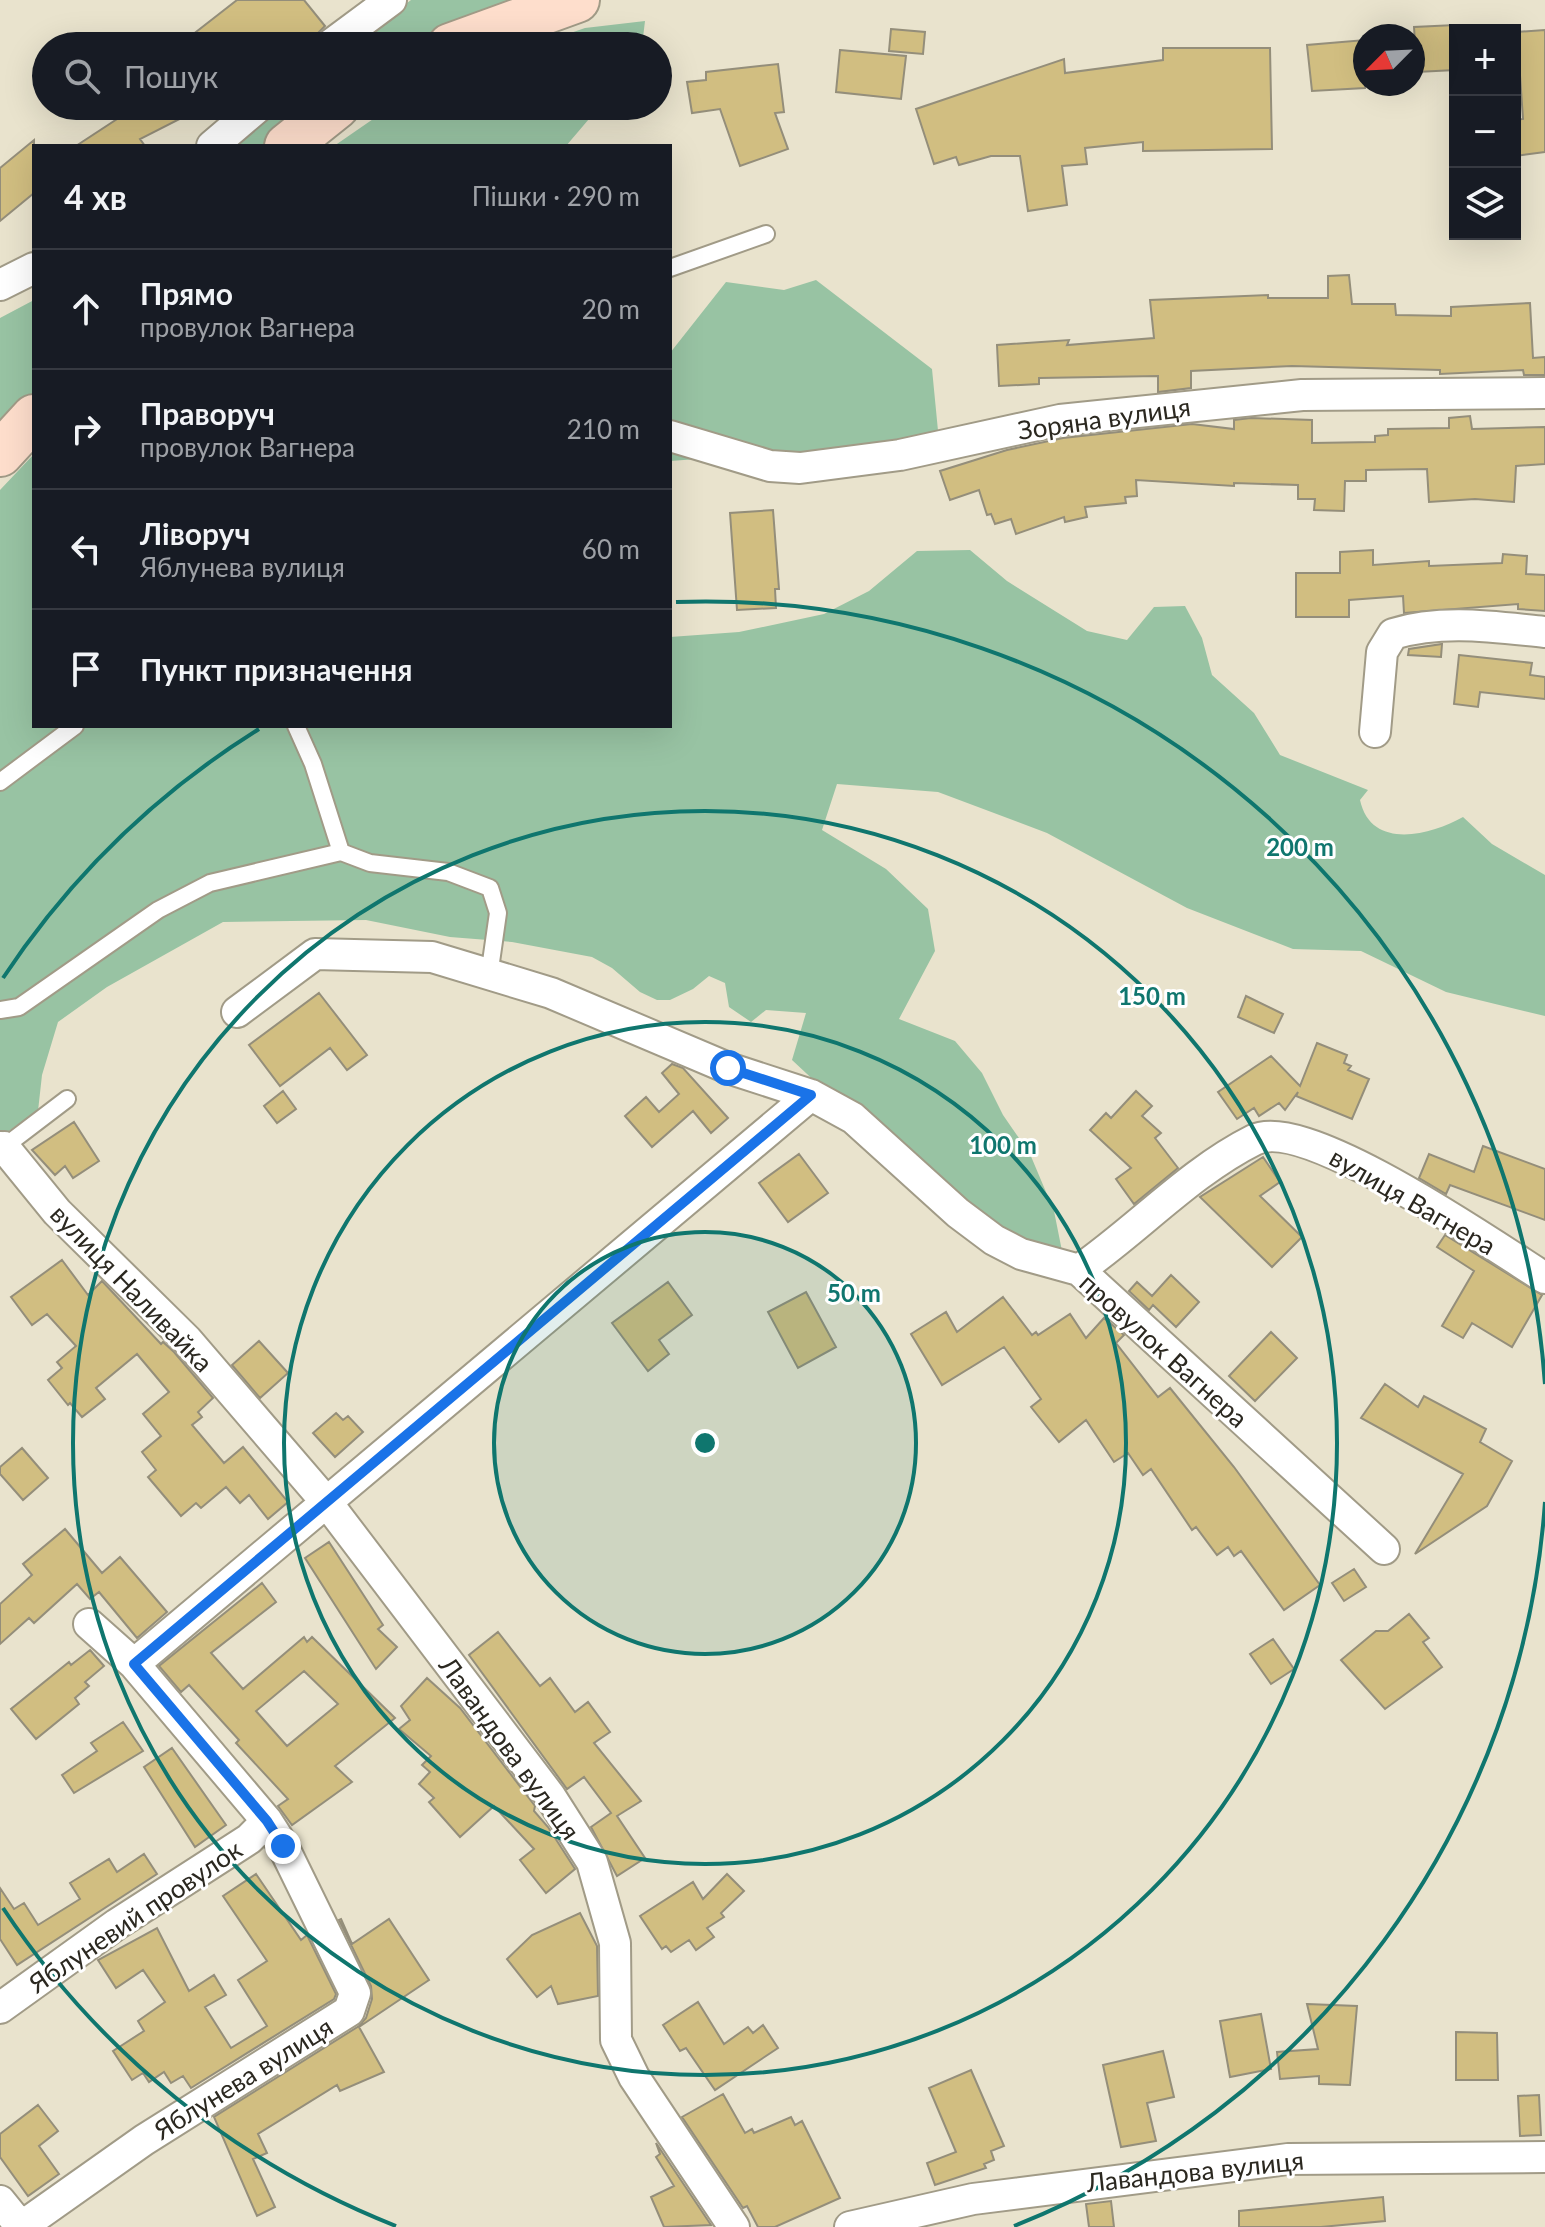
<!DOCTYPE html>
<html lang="uk">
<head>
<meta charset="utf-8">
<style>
	:root { --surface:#171b24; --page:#20242c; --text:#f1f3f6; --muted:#9ea1a6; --line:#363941 }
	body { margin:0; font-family:Lato,sans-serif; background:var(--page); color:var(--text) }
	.controls { position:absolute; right:24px; top:24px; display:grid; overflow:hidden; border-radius:0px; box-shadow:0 8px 32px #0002 }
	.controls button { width:72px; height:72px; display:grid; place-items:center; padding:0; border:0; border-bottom:2px solid var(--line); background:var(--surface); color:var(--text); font:40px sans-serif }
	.compass { position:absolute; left:1353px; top:24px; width:72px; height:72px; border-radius:50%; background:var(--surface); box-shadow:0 8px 32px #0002; rotate:246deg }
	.stop { position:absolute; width:24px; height:24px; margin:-18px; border:6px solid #1a73e8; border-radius:50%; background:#fff }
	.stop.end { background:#1a73e8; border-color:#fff; box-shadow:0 2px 8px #0008 }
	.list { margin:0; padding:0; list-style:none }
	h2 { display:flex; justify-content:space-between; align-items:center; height:104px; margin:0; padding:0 32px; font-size:34px }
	h2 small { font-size:26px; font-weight:400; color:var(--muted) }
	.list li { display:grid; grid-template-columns:52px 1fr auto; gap:24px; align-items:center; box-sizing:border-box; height:120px; padding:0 32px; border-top:2px solid var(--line) }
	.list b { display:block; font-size:30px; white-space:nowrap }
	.list p { margin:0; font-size:26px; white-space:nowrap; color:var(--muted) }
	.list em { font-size:26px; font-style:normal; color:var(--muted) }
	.icon { flex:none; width:44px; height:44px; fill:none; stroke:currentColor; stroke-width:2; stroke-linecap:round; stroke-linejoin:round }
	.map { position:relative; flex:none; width:1545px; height:2227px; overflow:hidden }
	.search { position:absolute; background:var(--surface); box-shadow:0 8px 32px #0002; left:32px; top:32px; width:640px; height:88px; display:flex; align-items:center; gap:20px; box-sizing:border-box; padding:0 28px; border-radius:44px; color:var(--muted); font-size:30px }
	.panel { position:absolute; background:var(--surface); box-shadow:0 8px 32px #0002; left:32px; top:144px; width:640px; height:584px; border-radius:0px }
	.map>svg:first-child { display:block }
	.green { fill:#98c3a3 }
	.building { fill:#d1be81; stroke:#948e7a; stroke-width:2; fill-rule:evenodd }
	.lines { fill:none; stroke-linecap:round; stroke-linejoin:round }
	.lane-casing { stroke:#a19b87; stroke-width:20 }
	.street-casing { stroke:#a19b87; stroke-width:34 }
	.secondary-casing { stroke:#a19b87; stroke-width:48 }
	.lane { stroke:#fff; stroke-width:16 }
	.street { stroke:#fff; stroke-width:30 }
	.secondary { stroke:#fedecc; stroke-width:44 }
	.route { stroke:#1a73e8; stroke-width:10 }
	.ring { fill:none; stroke:#0f766e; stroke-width:4 }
	.labels { text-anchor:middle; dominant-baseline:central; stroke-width:6; stroke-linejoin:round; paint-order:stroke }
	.street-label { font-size:26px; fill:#2b2820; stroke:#fff }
	.centre { fill:#0f766e; stroke:#fff; stroke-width:4 }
	.ring-label { font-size:24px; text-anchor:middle; font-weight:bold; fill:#0f766e; stroke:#fff; stroke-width:6; stroke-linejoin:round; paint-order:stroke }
</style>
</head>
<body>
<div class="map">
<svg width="1545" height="2227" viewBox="0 0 1545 2227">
	<rect width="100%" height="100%" fill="#e9e3cd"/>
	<path class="green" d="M411,0H524L413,46H350Z
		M645,21L642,46H533L585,28Z
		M277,106H317L266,146H224Z
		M392,106H600L566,146H334Z
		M816,280L932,369L939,441L801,461L711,458L670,461V353L726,282L784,290Z
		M34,300V398L0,435V318Z
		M34,454V726H670V637L739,632L824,614L869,591L917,551L970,550L1007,581L1087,631L1127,640L1154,607L1185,606L1202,638L1212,675L1254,713L1280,755L1368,790L1360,800C1371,851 1431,835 1463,817L1492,844L1545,875V1016L1446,992L1361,951L1293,949L1187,908L1047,833L938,792L837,784L822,830L886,869L928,909L935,951L899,1019L955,1041L982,1073L1003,1115L1030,1154L1054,1211L1063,1256L1002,1231L860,1105L821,1087L792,1060L806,1013L766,1010L751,1022L729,1007L725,983L709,976L693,989L670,1000H657L640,992L612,968L592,957L512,942L450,937L366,920L223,922L107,987L58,1022L42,1075L38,1111L0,1137V490Z"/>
	<path class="building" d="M237,0H304L325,26L313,38L311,46H178Z
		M1455,25V70L1417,72L1414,27Z
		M891,29L925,32L923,54L889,51Z
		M1545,30V152L1515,156V120L1523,119L1517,32Z
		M1365,40V88L1312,91L1307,45Z
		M1163,48H1270L1272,149L1143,151V142L1085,148L1087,164L1062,166L1067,205L1028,211L1020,156H991L959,165L956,157L934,164L916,109L1064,59L1065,73L1163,60Z
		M840,50L906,56L901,99L836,92Z
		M778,64L784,112L775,113L788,149L740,166L720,109L692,113L687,82L706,80V72Z
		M137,106H205L140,139L145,146H76Z
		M34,140V193L0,221V168Z
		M1349,275L1352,304H1395L1396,315L1451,316V307L1530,303L1533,358L1545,357V375H1524L1523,370L1440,374V370L1292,366L1191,371V388L1158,392V376L1039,378V384L999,386L997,345L1069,340L1067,345L1154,338L1150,300L1268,295V298H1328V276Z
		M1470,416L1472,429L1545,427V464L1516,466L1514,502L1475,499L1429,502L1427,469L1366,470V481H1345L1344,511L1314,510L1315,499H1298V485L1234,483V486L1136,480L1137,496L1125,497L1126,503L1085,507L1087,517L1065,522L1064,517L1016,534L1011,519L995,524L991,514L987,515L979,490L950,500L940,471L1007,450L1063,438L1192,424L1234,429V420L1251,418L1312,420V443L1375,442V436L1388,435V429L1449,428V418Z
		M773,510L779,589H775L776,608L737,610L730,513Z
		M1373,550V565L1429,561V566L1502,563L1503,554L1527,556L1526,574L1545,575V611L1518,609V604L1404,613L1403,596L1349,600V617H1296V573H1340V552Z
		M1442,644L1441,657L1408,655L1409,649Z
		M1459,655L1532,663L1530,675L1545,677V699L1480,692L1478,707L1454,704Z
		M319,993L367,1055L347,1070L330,1048L280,1086L249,1045Z
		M1246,996L1283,1014L1274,1033L1238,1017Z
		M1317,1043L1347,1055L1344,1063L1351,1066L1348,1070L1369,1079L1352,1119L1296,1096L1298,1092L1285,1110L1279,1103L1259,1116L1254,1108L1237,1119L1218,1092L1271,1056L1300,1086Z
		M672,1064L683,1068L728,1118L711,1133L693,1111L652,1147L625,1116L646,1097L659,1112L679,1094L662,1073Z
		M283,1091L296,1109L277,1123L264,1106Z
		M1136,1091L1152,1106L1142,1116L1161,1133L1155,1138L1178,1168L1134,1204L1116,1179L1131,1168L1090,1130L1106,1113L1111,1118Z
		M74,1122L99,1161L73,1178L65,1166L55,1175L32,1150Z
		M1483,1146L1545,1169V1220L1450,1185L1446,1194L1419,1178L1429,1154L1474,1172Z
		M799,1154L828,1193L788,1222L759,1183Z
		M1263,1157L1280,1182L1260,1196L1302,1237L1272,1267L1200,1197Z
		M1445,1235L1542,1295L1512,1347L1472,1323L1463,1338L1442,1326L1474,1271L1437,1247Z
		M62,1260L88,1295L102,1281L161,1344L163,1342L174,1352L213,1398L198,1412L202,1417L192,1425L224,1463L243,1447L288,1502L268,1519L249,1495L240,1503L226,1487L201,1508L196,1503L181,1516L148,1477L156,1470L142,1452L161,1436L143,1414L169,1392L137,1354L96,1388L105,1399L82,1417L70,1403L68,1405L48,1380L62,1368L57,1362L76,1346L47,1314L32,1325L11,1297Z
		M1171,1275L1199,1302L1176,1327L1153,1305L1149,1310L1129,1291L1137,1282L1152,1296Z
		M668,1282L692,1315L659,1340L669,1354L648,1371L612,1323Z
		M806,1292L836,1347L798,1368L768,1312Z
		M1003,1297L1032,1335L1036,1332L1038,1335L1070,1314L1086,1338L1104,1318L1124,1335L1116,1343L1158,1397L1170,1388L1234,1467L1320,1585L1284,1610L1241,1551L1234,1556L1228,1547L1217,1555L1196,1527L1192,1530L1151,1469L1143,1475L1128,1453L1114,1462L1086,1420L1059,1442L1031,1407L1041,1399L1004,1347L942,1385L911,1334L946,1312L957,1332Z
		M1271,1332L1297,1358L1255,1401L1229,1376Z
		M259,1341L288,1373L260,1398L232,1365Z
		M1385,1384L1418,1407L1424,1396L1486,1429L1480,1442L1512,1461L1487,1506L1415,1554L1463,1474L1361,1418Z
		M336,1413L343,1420L348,1416L363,1432L335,1457L313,1433Z
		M22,1448L48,1478L23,1500L0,1474V1467Z
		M65,1529L102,1573L120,1557L167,1612L137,1638L99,1592L90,1599L77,1584L34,1623L29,1618L0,1644V1604L32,1575L23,1564Z
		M329,1542L383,1625L378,1629L397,1647L376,1669L305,1558Z
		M1354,1569L1366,1587L1344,1601L1332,1583Z
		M262,1583L276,1602L211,1653L243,1689L304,1637L307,1642L312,1637L395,1718L335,1766L352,1782L292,1825L278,1806L288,1799L236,1743L239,1740L189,1685L181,1692L159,1666ZM304,1671L338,1704L287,1746L256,1711Z
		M1409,1614L1429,1638L1423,1642L1442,1667L1385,1709L1341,1660L1376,1631H1388Z
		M498,1632L540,1686L550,1678L575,1712L588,1702L610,1732L594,1743L641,1801L617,1816L645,1858L617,1876L591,1827L611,1813L584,1777L567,1789L469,1655Z
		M1273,1639L1294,1669L1271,1684L1250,1654Z
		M90,1650L104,1666L85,1682L89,1686L75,1698L79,1704L36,1739L11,1709L69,1662L71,1665Z
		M427,1678L460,1708L535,1806L534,1811L548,1827L575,1869L546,1893L520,1860L534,1849L494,1806L460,1837L429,1802L434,1798L419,1784L430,1772L422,1765L431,1756L399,1729L410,1720L401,1706Z
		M123,1722L143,1751L74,1793L62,1775L97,1751L91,1743Z
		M172,1748L226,1825L195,1847L144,1767Z
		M144,1854L157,1874L17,1965L0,1939V1888L14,1909L24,1903L38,1925L80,1899L70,1883L109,1859L117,1872Z
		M256,1874L301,1940L307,1935L336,1994L334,1999L191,2088L183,2076L171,2083L164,2072L149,2082L143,2073L132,2080L113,2051L144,2031L138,2021L165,2002L143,1970L116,1988L98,1960L157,1928L189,1991L214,1975L226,1995L205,2007L231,2048L267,2026L238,1980L267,1961L223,1896Z
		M727,1874L744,1891L721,1913L724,1917L707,1928L714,1937L696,1950L689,1940L671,1952L666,1946L662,1949L640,1916L693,1882L703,1899Z
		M580,1913L597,1946L598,1996L558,2004L551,1986L537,1997L507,1959L532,1935Z
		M341,1919L352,1944L389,1919L429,1980L359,2027L384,2072L340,2091L337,2085L258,2134L267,2153L253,2159L275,2207L257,2216L214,2117L359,2026L366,2018L372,1999L371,1986L339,1920Z
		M698,2002L724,2044L748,2027L753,2033L763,2025L778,2048L715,2090L686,2048L680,2051L663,2025Z
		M1307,2004L1357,2006L1350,2085L1319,2084V2076L1280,2079L1277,2052L1318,2049Z
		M1261,2014L1271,2069L1230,2077L1220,2021Z
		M1456,2032L1497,2033L1498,2080H1456Z
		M1163,2051L1174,2097L1147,2103L1156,2141L1121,2147L1103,2065Z
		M971,2070L1004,2146L991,2151L994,2160L984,2164L986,2168L935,2185L927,2163L956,2152L929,2088Z
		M723,2094L745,2133L752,2129L754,2133L791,2117L795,2125L802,2121L840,2198L775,2227H758L747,2206L743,2208L682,2117Z
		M1539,2095L1541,2135L1520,2136L1518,2096Z
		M38,2105L58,2131L39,2146L59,2174L28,2196L0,2157V2134Z
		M656,2143L711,2225L664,2227L651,2197L674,2186L656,2157L660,2154Z
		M1383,2197L1385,2221L1321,2227H1239V2211Z
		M1111,2201L1114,2227H1089L1086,2204Z"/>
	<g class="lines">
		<defs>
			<path id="lane" d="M670,268L766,234
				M296,726L313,764L341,852L370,863L448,872L490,888L498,913L489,976
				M0,782L75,726
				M0,1010L19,1007L158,910L210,883L341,852
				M1,1140L4,1147L67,1099"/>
			<path id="street" d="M329,46L391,0
				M212,146L259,106
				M0,285L34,268
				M670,436L770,466L800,468L900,455L1060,420L1302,395L1545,393
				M1375,732L1382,652L1393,634C1443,619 1494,627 1545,632
				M237,1012L315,954L432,957L551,993L728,1068L811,1095L853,1118L958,1213L994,1240L1021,1254L1079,1270L1384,1549
				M0,1148L4,1147L57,1212L187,1340L328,1504L550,1796L592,1862L615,1943L616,2040L634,2077L734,2227
				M1079,1270C1138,1229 1190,1172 1254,1140C1305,1114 1496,1247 1545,1278
				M134,1664L811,1095
				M0,2008L117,1924L249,1839L267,1821
				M0,2201L21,2227
				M21,2227L144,2140L349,2011L355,1993L283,1846L267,1821L134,1664L89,1624
				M850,2227L973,2199L1288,2159L1545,2157"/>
			<path id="secondary" d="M450,46L577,0
				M287,146L337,106
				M0,454L34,417"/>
		</defs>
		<use href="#lane" class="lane-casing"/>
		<use href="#street" class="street-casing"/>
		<use href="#secondary" class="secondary-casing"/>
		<use href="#lane" class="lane"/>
		<use href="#street" class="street"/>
		<use href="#secondary" class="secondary"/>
	</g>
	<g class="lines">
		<path class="route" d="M283,1846L267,1821L134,1664L811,1095L728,1068"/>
	</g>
	<circle cx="705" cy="1443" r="211" fill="#0f766e" fill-opacity=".12"/>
	<g class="ring">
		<circle cx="705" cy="1443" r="211"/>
		<circle cx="705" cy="1443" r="421"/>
		<circle cx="705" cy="1443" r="632"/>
		<path d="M1545 1502A842 842 0 0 1 1014 2226M396 2226A842 842 0 0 1 3 1908M3 978A842 842 0 0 1 259 729M676 602A842 842 0 0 1 1545 1384"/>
	</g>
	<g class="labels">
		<g class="street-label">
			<text transform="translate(1104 418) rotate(-8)">Зоряна вулиця</text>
			<text transform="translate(1413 1201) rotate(30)">вулиця Вагнера</text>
			<text transform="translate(132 1288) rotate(46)">вулиця Наливайка</text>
			<text transform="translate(1164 1350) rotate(42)">провулок Вагнера</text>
			<text transform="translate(510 1748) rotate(54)">Лавандова вулиця</text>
			<text transform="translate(135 1916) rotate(-34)">Яблуневий провулок</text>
			<text transform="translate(243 2078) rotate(-32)">Яблунева вулиця</text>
			<text transform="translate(1195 2171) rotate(-6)">Лавандова вулиця</text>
		</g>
	</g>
	<circle cx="705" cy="1443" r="12" class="centre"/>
	<g class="ring-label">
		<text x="1300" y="856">200 m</text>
		<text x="1152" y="1005">150 m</text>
		<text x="1003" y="1154">100 m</text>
		<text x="854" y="1302">50 m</text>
	</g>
</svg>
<div class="controls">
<button>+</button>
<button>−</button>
<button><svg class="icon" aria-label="layers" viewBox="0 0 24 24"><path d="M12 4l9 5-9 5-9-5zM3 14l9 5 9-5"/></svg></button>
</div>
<svg class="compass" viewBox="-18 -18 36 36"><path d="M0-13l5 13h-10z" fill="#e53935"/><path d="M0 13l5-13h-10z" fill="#9ea1a6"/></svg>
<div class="stop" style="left:728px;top:1068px"></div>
<div class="stop end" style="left:283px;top:1846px"></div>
<div class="search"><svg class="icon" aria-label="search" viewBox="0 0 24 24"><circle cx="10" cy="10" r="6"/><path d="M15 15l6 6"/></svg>Пошук</div>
<section class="panel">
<h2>4 хв<small>Пішки · 290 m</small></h2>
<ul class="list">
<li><svg class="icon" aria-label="ahead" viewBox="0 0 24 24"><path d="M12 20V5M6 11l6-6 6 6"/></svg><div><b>Прямо</b><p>провулок Вагнера</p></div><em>20 m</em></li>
<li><svg class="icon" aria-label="right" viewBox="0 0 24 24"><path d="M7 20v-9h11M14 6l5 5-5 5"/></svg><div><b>Праворуч</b><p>провулок Вагнера</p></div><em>210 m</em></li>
<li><svg class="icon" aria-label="left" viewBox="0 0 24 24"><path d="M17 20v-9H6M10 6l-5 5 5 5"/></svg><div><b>Ліворуч</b><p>Яблунева вулиця</p></div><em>60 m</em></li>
<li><svg class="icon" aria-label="arrive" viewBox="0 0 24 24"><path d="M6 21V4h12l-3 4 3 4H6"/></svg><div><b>Пункт призначення</b></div></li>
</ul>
</section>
</div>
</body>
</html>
